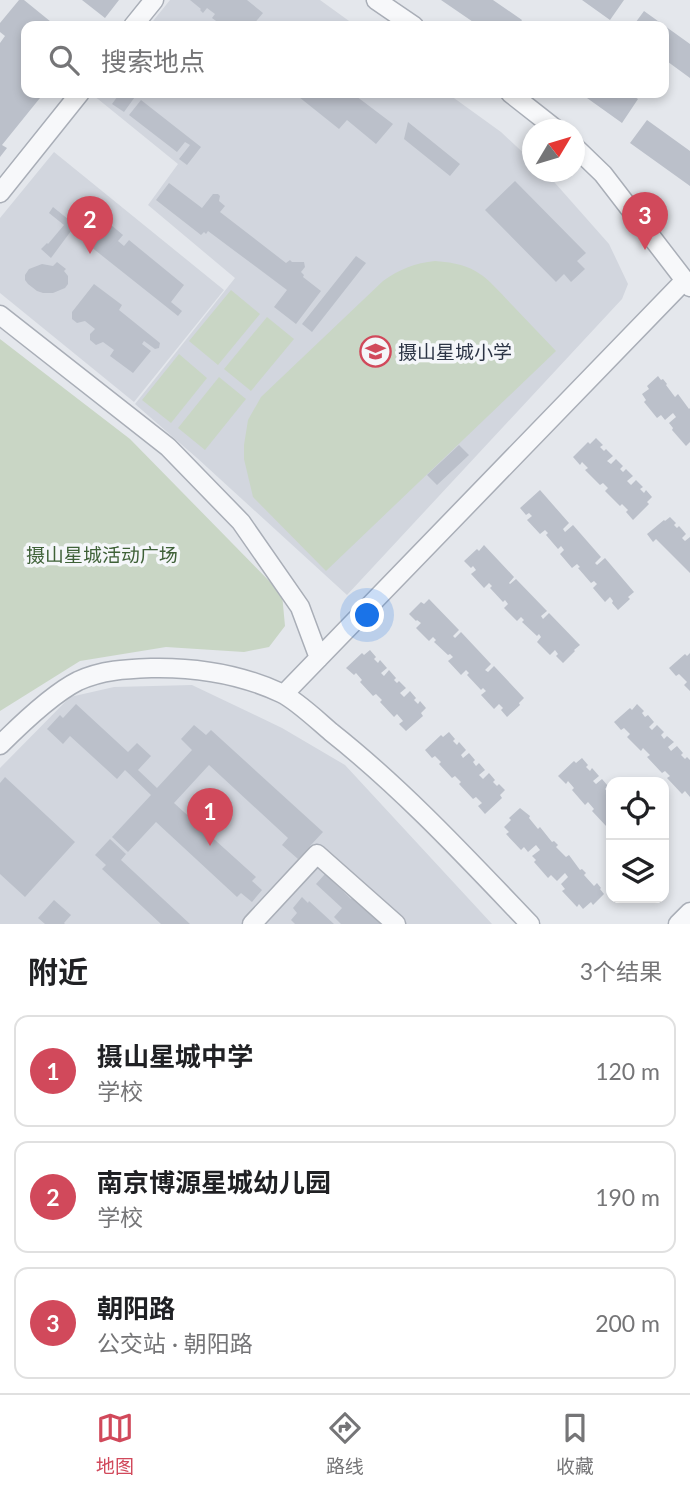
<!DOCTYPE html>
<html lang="zh">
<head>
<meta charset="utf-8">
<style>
	:root { --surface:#fff; --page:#f2f2f2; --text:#202124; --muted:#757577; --line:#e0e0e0; --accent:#d1495b }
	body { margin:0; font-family:Lato,"Noto Sans SC",sans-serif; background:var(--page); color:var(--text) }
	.controls { position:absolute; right:21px; bottom:21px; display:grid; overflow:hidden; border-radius:14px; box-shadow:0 4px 10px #0003 }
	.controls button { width:63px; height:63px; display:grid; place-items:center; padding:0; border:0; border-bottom:2px solid var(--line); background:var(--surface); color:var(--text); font:35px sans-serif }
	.compass { position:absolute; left:522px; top:119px; width:63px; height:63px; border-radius:50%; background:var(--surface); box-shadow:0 4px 10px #0003; rotate:52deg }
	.you { position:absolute; left:368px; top:616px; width:24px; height:24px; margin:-18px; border:5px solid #fff; border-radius:50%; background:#1a73e8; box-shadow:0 0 0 10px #1a73e833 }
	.badge { display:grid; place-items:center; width:46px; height:46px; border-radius:50%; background:var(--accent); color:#fff; font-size:23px; font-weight:700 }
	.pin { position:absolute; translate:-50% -58px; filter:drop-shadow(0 2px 4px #0008) }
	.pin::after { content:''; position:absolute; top:37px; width:24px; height:21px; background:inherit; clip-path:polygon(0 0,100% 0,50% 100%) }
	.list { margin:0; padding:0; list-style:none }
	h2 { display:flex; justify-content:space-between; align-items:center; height:91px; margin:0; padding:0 28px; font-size:30px }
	h2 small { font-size:23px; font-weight:400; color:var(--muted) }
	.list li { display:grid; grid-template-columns:46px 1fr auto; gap:21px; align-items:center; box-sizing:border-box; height:112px; margin:0 14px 14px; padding:0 14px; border:2px solid var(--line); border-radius:14px }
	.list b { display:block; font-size:26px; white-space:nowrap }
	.list p { margin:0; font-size:23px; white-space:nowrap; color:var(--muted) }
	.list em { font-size:23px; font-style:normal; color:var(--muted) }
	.icon { flex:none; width:38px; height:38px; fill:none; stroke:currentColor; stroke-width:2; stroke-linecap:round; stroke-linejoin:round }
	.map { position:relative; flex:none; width:690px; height:924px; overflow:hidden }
	.search { position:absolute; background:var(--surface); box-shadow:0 4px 10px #0003; left:21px; right:21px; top:21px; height:77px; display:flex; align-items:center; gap:18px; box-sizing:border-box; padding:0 24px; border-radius:14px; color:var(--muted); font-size:26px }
	.sheet { height:469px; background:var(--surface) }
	nav { display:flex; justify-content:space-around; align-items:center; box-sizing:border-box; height:98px; border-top:2px solid var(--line); background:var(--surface); font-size:19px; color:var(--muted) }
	nav a { display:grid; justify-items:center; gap:4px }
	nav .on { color:var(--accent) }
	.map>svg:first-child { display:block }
	.built { fill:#d2d6de }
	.green { fill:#c9d6c5 }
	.building { fill:#bbc0ca }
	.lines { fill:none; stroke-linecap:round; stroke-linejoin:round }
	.minor-casing { stroke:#a9aeb7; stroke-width:21 }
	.minor { stroke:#f7f8fa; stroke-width:18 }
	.labels { text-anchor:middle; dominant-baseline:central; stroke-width:7; stroke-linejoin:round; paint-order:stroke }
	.poi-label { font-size:19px; fill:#2b3445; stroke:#f4f6f9; text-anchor:start }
	.park-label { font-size:19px; fill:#3f6138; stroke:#f4f6f9 }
</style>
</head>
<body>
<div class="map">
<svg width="690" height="924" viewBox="0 0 690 924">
	<rect width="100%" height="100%" fill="#e4e7ec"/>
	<path class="built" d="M170,0H320L356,26H149Z
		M95,93H447L501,132L532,161V172H544L548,175L609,244L628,284L622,299L347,595L197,458L135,404L235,278L148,205L178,164L93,95Z
		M54,152L224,290L134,402L0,293V218Z
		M192,685L282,728L345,765L492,924H0V768L70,697L114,687Z"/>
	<path class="green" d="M435,261C479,264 486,278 514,307C528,322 542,336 556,351L326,571L253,497L244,459V445L248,420L261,397L383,281C400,269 415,263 435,261Z
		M231,290L260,314L218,365L189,341Z
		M267,317L294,339L251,391L224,369Z
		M0,339L130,439L282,594L285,626L269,647L244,652L166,647L80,661L0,711Z
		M179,354L207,378L171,423L142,400Z
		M219,377L246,399L205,450L178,428Z"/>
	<path class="building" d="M19,0H24L56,26H26V93H44L2,145L7,148L0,157V43L5,36L0,32V23Z
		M82,0H119L105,18Z
		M190,0H247L263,13L252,26H223L212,18L215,14L207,8L203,13L200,10L201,9Z
		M441,0H493L522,20L518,26H479Z
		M582,0H624L610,20Z
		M644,11L690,44V78L664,59V26H633Z
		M120,93H135L137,94L124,112L112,104Z
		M294,93H338L341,96L344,93L347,94L352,93L393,124L376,144L347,120L339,129Z
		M580,93H629L638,99L622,123Z
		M141,100L201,147L187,165L179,159L190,145L185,142L177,152L129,115Z
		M647,120L690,151V186L630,143Z
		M408,122L460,164L450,176L404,139Z
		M515,181L586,253L577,261L585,269L571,282L564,274L556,282L485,210Z
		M169,183L202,208L213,194H218L220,196L219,201L225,206L220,212L286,263L290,260L292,262H304L305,267L301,272L304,275L303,277L321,291L296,324L274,307L287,290L208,231L206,234L204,232L201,235L156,200Z
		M53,207L68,219L75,209L84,216L85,214L99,226L104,219L123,235L118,241L124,246L129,240L184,285L171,302L182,311L178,316L71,231L51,258L41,249L47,243L48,244L64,225L49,213Z
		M356,256L366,263L312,332L302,324Z
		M57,262L66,269L64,271L68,276V284L65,288L53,293H43L37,291L28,284L25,280V275L29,269L42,264L53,266Z
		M94,284L122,305L119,310L160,343L159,348L155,349L144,341L142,344L151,351L133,373L110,356L114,350L103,342L96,345L90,340V334L95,329L85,321L77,323L72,319V312Z
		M658,376L661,380L663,379L667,384L666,385L675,397L678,394L689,409L690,408V442L686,446L672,430L673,428L669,423L676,417L673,413L665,420L661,415L657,418L644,402L646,400L642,394L649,389L647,386Z
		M596,438L603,445L600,447L604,451L606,449L613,456L607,461L611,464L616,459L623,466L620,469L623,472L626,469L633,476L627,481L631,485L636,480L643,487L640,489L644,493L646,490L652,497L647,502L649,504L633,520L626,512L628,510L622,504L620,506L605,491L608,488L603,483L600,485L585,470L588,468L582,462L580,465L573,457L588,442L590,444Z
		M459,445L469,455L437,485L427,475Z
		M540,490L569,523L563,529L565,532L573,525L601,557L595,563L597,565L605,558L634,592L628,597L630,599L618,610L612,603L613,601L610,597L605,602L593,588L597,584L594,581L591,583L578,568L580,567L577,564L572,568L560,554L564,550L561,546L558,549L546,535L548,533L545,530L540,534L527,520L532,516L529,513L526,515L520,508Z
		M670,517L676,523L674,525L677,528L679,526L686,534L682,538L685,541L690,537V573L656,539L653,542L647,534L664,520L665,521Z
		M484,545L514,577L509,583L510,584L516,579L547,611L541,616L543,619L549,613L580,645L574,650L575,651L563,663L556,656L558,654L555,650L550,655L537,642L541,637L539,634L537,636L522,622L524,620L521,617L517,621L504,608L508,604L505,600L503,602L490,588L492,586L489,583L484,588L471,574L476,570L473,566L471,568L464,561L477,549L479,551Z
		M429,599L459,630L453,636L455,638L461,632L491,664L485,670L488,672L494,666L524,698L519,703L520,705L507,717L501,710L503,708L499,704L494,709L481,695L486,691L483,688L481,690L467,675L469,673L466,670L461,675L448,661L453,657L450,654L448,655L434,642L436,640L433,637L429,641L416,628L421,623L417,620L416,621L409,614L421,602L424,604Z
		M370,650L376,657L374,659L378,663L380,660L387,668L381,673L384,676L389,670L396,678L394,680L397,683L399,681L406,688L400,693L404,697L410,691L416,698L414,700L418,704L420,701L426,708L421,713L423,716L406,731L399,724L403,721L397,714L394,717L380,702L382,700L376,694L373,696L360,682L362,680L356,673L354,675L346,668L362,653L364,655Z
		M690,653V691L684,685L687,682L679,674L676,676L669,668L685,654L687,656Z
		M76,704L128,752L137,743L151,756L138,770L157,788L192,750L181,739L194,725L206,735L211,730L323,832L298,859L282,845L288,838L209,765L174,803L256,877L252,881L262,890L252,902L241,893L237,897L156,822L128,852L112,837L151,795L125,770L117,779L70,736L63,744L47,729L60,715L63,718Z
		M637,704L644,711L642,713L645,717L648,715L654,722L649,727L652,730L657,725L664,732L661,735L664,739L667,736L674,742L668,747L671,751L677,746L683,753L681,755L685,759L687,757L690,760V797L685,791L682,794L667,778L670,776L665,771L662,773L647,757L650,755L643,748L641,751L627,737L630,734L624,728L621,730L614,722L630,708L632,710Z
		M449,732L455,739L453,741L457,745L459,742L466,750L461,755L463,758L469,753L475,760L473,762L476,766L479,763L485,770L479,775L483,779L489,773L495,780L493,782L497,786L499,784L505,790L500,795L502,798L485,814L478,806L482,803L476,797L473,799L459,784L461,782L455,776L452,778L439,764L441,762L435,756L432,758L425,750L441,735L443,737Z
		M582,758L588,765L586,767L590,771L592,768L599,776L593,781L596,784L602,779L608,786L605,789L608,792L611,789V827L609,824L607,827L592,811L594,809L588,802L585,805L572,790L574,788L568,781L566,784L558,776L574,761L576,763Z
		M5,777L75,842L25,897L0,874V783Z
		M520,808L530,816L529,818L538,829L540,827L552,842L554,841L558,845L556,847L566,857L569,855L580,870L582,869L586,873L584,875L594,886L597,883L601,888L600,889L604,894L593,905L591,902L583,909L579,904L577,907L562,891L565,889L561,884L568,877L565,873L557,881L551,875L548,878L534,862L536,860L532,856L540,850L536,845L528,852L524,847L521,850L506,834L509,832L504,827L511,820L509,818Z
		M110,839L126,854L121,860L190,924H161L102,869L106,865L95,855Z
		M325,874L351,899L355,894L387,924H341L334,917L342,908L316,884Z
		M302,897L308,903L309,901L334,924H295L291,920L297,913L293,908Z
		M54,900L71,915L64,923L65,924H45L38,918Z"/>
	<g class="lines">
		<defs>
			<path id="minor" d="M376,0L414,26
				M133,26L154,0
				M510,93L557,130
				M574,146L603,174L690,287
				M0,193L80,93
				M0,315L168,447L241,522L300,607L319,658
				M284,694L685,280
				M0,745C21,724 52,694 78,681C102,670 126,669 151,668C195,667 240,674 281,693C296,700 317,720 331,732C403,789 466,857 530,924
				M252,924L317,854L396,924
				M678,924L690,912"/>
		</defs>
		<use href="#minor" class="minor-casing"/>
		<use href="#minor" class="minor"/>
	</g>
	<defs>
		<symbol id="school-ring" viewBox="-11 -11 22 22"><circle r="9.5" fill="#f4f6f9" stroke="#d1495b" stroke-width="1.5"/><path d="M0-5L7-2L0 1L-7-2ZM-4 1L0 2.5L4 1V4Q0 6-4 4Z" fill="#d1495b"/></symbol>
	</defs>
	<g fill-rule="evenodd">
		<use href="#school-ring" x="358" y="334" width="35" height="35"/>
	</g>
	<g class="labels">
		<g class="poi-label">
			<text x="398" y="351">摄山星城小学</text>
		</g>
		<g class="park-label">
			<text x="102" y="554">摄山星城活动广场</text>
		</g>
	</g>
</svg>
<div class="controls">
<button><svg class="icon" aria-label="locate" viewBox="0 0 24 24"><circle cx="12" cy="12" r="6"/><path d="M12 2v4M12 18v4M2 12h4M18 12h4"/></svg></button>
<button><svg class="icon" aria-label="layers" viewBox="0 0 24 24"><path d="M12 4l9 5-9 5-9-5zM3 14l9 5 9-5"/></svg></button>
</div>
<svg class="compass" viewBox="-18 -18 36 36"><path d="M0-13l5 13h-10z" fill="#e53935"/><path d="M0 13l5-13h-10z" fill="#757577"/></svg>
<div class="you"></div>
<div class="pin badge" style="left:210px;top:846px">1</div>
<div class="pin badge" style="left:90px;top:254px">2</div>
<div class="pin badge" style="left:645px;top:250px">3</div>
<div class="search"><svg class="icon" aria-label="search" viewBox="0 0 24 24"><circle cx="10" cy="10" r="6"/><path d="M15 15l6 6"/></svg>搜索地点</div>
</div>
<section class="sheet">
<h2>附近<small>3个结果</small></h2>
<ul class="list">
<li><span class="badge">1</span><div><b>摄山星城中学</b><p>学校</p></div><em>120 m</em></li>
<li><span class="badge">2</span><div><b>南京博源星城幼儿园</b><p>学校</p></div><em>190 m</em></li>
<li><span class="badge">3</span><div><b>朝阳路</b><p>公交站 · 朝阳路</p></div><em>200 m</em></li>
</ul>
</section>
<nav>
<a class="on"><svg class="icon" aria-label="map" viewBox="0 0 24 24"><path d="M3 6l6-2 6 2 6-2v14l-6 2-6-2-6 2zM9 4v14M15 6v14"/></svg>地图</a>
<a><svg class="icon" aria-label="directions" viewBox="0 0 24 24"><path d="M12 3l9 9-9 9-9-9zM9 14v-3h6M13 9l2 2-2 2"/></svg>路线</a>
<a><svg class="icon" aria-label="saved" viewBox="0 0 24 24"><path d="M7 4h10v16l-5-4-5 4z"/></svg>收藏</a>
</nav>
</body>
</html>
